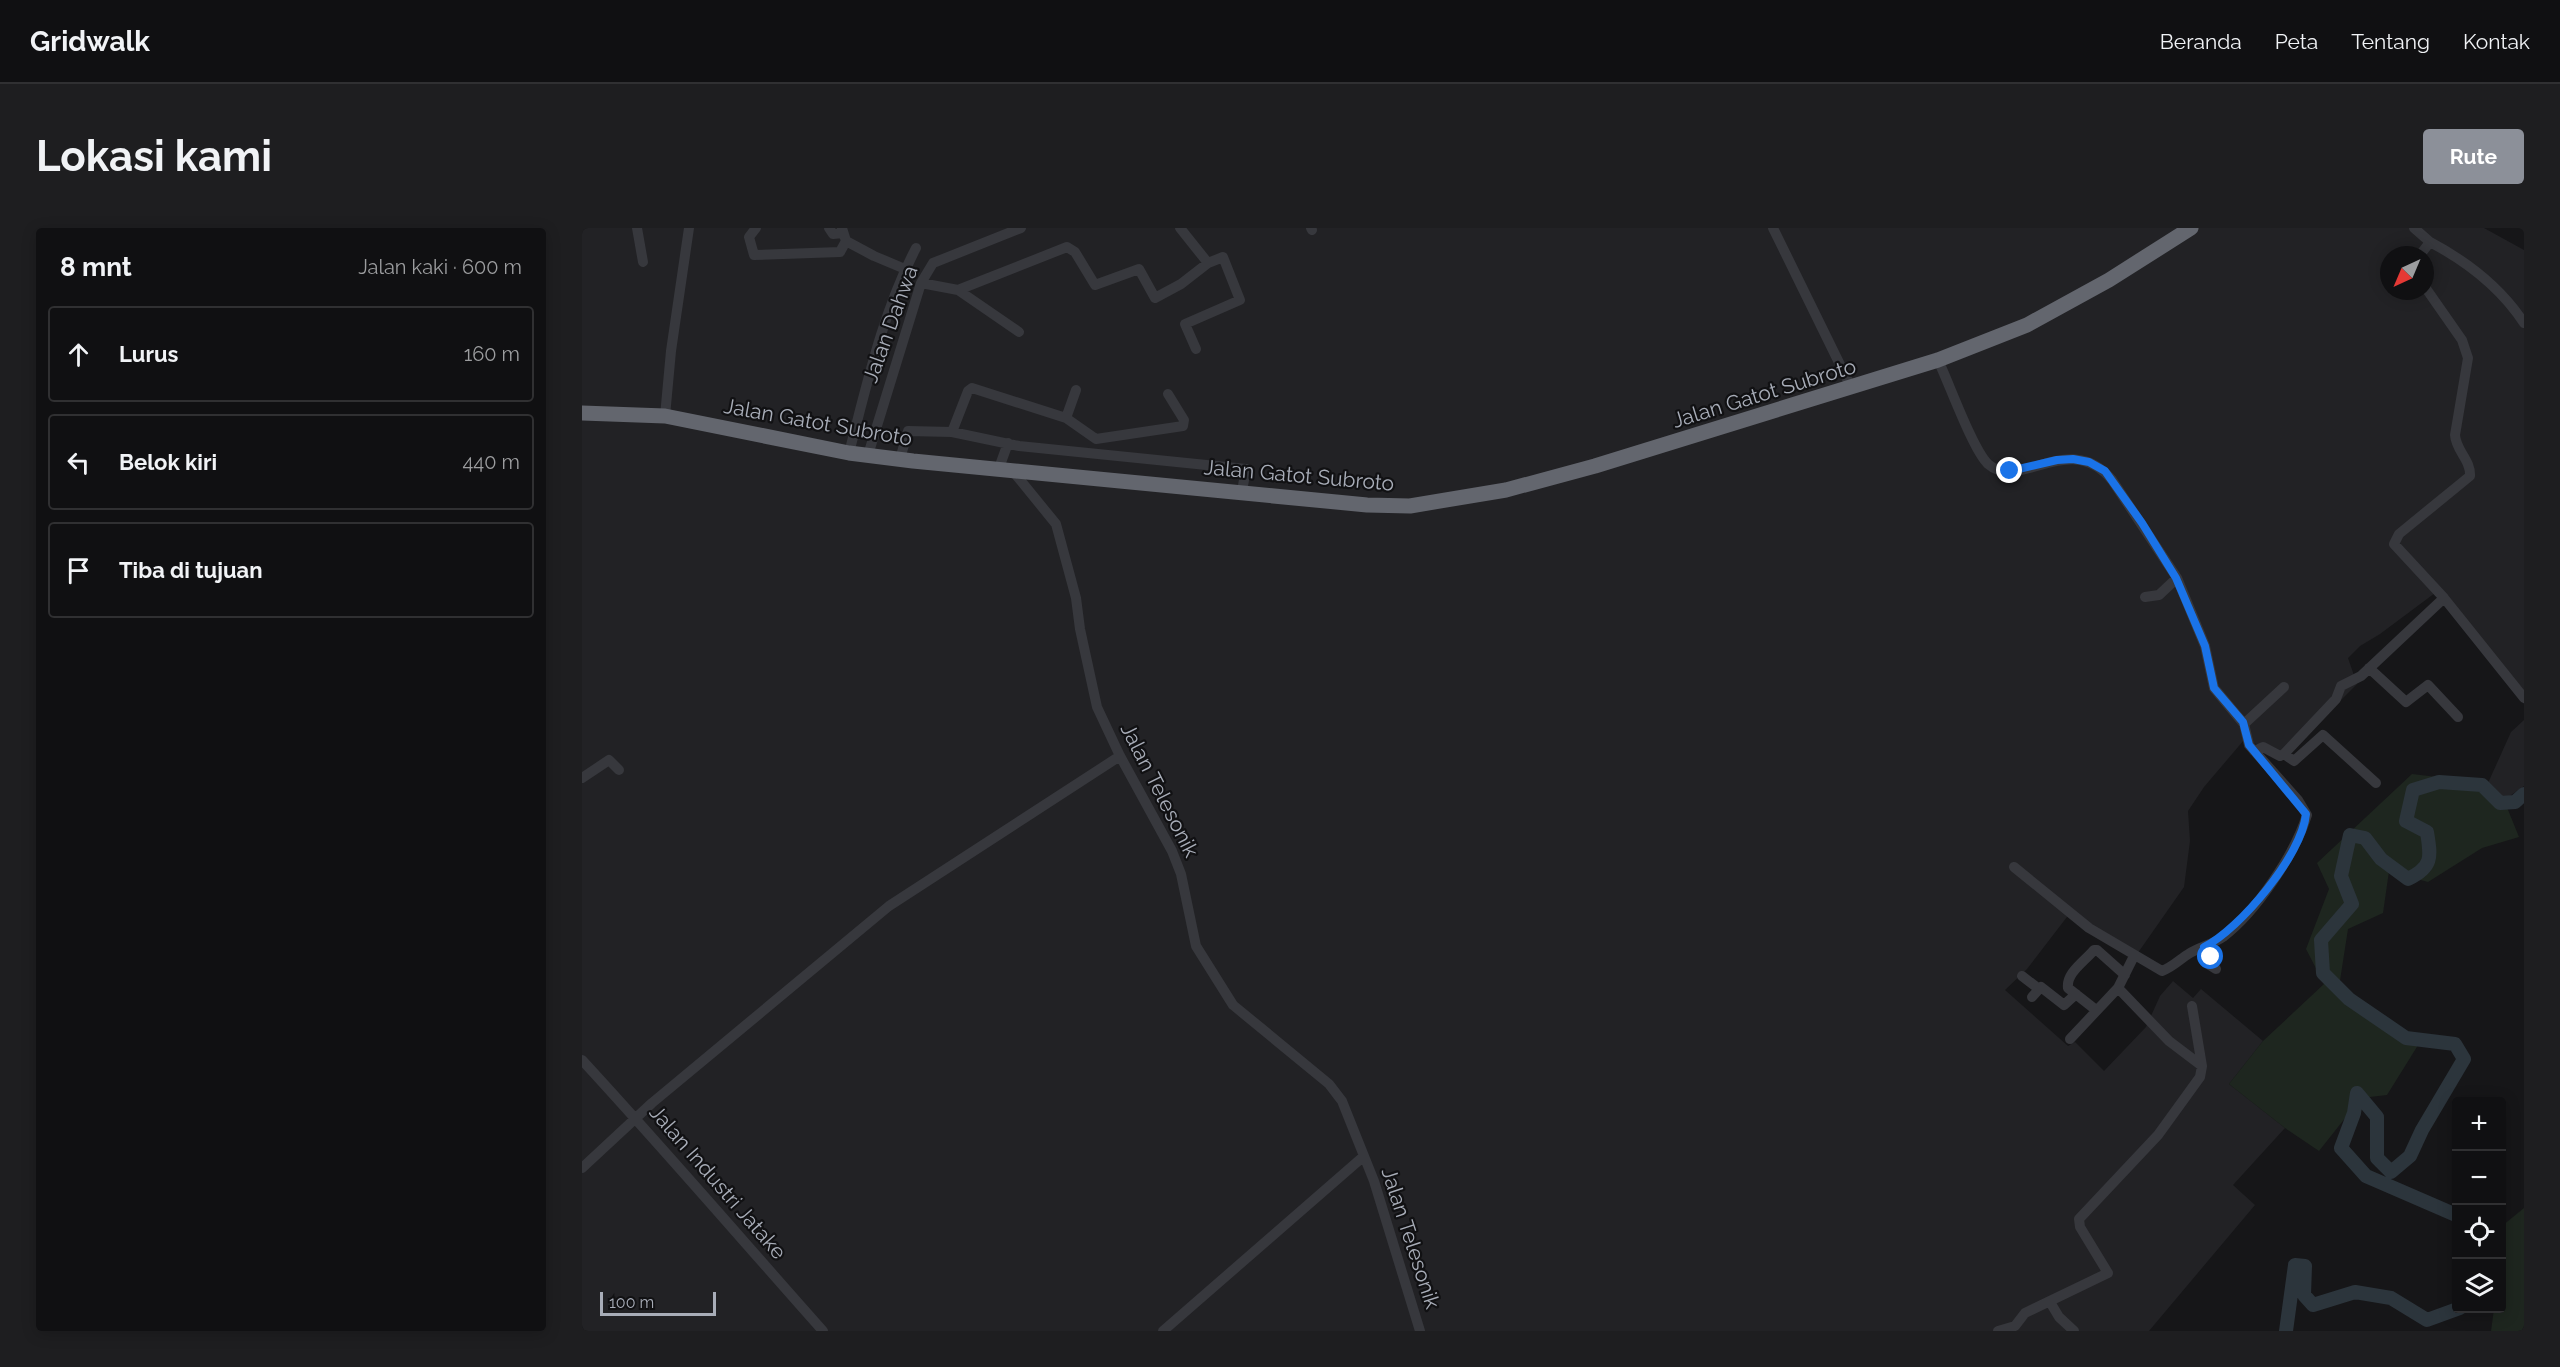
<!DOCTYPE html>
<html lang="id">
<head>
<meta charset="utf-8">
<style>
	:root { --surface:#101012; --page:#1e1e20; --text:#f1f3f6; --muted:#9c9d9f; --line:#303032; --accent:#8c9099 }
	body { margin:0; font-family:Raleway,sans-serif; background:var(--page); color:var(--text) }
	.controls { position:absolute; right:18px; bottom:18px; display:grid; overflow:hidden; border-radius:6px; box-shadow:0 3px 15px #0003 }
	.controls button { width:54px; height:54px; display:grid; place-items:center; padding:0; border:0; border-bottom:2px solid var(--line); background:var(--surface); color:var(--text); font:30px sans-serif }
	.compass { position:absolute; left:1798px; top:18px; width:54px; height:54px; border-radius:50%; background:var(--surface); box-shadow:0 3px 15px #0003; rotate:224deg }
	.scale { position:absolute; left:18px; bottom:15px; width:116px; box-sizing:border-box; padding-left:6px; border:3px solid #a8adb8; border-top:0; font-size:16px; line-height:21px; white-space:nowrap; color:#a8adb8; -webkit-text-stroke:4px #111113; paint-order:stroke }
	.stop { position:absolute; width:18px; height:18px; margin:-14px; border:4px solid #1a73e8; border-radius:50%; background:#fff }
	.stop.end { background:#1a73e8; border-color:#fff; box-shadow:0 2px 6px #0008 }
	.list { margin:0; padding:0; list-style:none }
	h2 { display:flex; justify-content:space-between; align-items:center; height:78px; margin:0; padding:0 24px; font-size:26px }
	h2 small { font-size:20px; font-weight:400; color:var(--muted) }
	.list li { display:grid; grid-template-columns:39px 1fr auto; gap:18px; align-items:center; box-sizing:border-box; height:96px; margin:0 12px 12px; padding:0 12px; border:2px solid var(--line); border-radius:6px }
	.list b { display:block; font-size:22px; white-space:nowrap }
	.list em { font-size:20px; font-style:normal; color:var(--muted) }
	.icon { flex:none; width:33px; height:33px; fill:none; stroke:currentColor; stroke-width:2; stroke-linecap:round; stroke-linejoin:round }
	.map { position:relative; flex:none; width:1942px; height:1103px; overflow:hidden; border-radius:6px }
	header { display:flex; align-items:center; gap:36px; box-sizing:border-box; height:84px; padding:0 30px; background:var(--surface); border-bottom:2px solid var(--line) }
	header strong { font-size:28px }
	nav { display:flex; gap:33px; margin-inline-start:auto; font-size:21px }
	.intro { display:flex; align-items:center; justify-content:space-between; box-sizing:border-box; height:144px; padding:0 36px }
	h1 { margin:0; font-size:42px }
	.button { padding:15px 27px; border-radius:6px; background:var(--accent); color:#fff; font-size:21px; font-weight:700 }
	main { display:flex; gap:36px; padding:0 36px }
	aside { flex:1; background:var(--surface); border-radius:6px; box-shadow:0 3px 15px #0003 }
	.map>svg:first-child { display:block }
	.built { fill:#222225; fill-rule:evenodd }
	.green { fill:#1e261f }
	.lines { fill:none; stroke-linecap:round; stroke-linejoin:round }
	.river { stroke:#2c353c; stroke-width:14 }
	.minor { stroke:#37383d; stroke-width:10 }
	.highway { stroke:#63666e; stroke-width:15 }
	.route { stroke:#1a73e8; stroke-width:8 }
	.labels { text-anchor:middle; dominant-baseline:central; stroke-width:4.5; stroke-linejoin:round; paint-order:stroke }
	.street-label { font-size:21px; fill:#a8adb8; stroke:#111113 }
</style>
</head>
<body>
<header>
<strong>Gridwalk</strong>
<nav><a>Beranda</a><a>Peta</a><a>Tentang</a><a>Kontak</a></nav>
</header>
<div class="intro"><h1>Lokasi kami</h1><a class="button">Rute</a></div>
<main>
<aside>
<h2>8 mnt<small>Jalan kaki · 600 m</small></h2>
<ul class="list">
<li><svg class="icon" aria-label="ahead" viewBox="0 0 24 24"><path d="M12 20V5M6 11l6-6 6 6"/></svg><div><b>Lurus</b></div><em>160 m</em></li>
<li><svg class="icon" aria-label="left" viewBox="0 0 24 24"><path d="M17 20v-9H6M10 6l-5 5 5 5"/></svg><div><b>Belok kiri</b></div><em>440 m</em></li>
<li><svg class="icon" aria-label="arrive" viewBox="0 0 24 24"><path d="M6 21V4h12l-3 4 3 4H6"/></svg><div><b>Tiba di tujuan</b></div></li>
</ul>
</aside>
<div class="map">
<svg width="1942" height="1103" viewBox="0 0 1942 1103">
	<rect width="100%" height="100%" fill="#161618"/>
	<path class="built" d="M0,0H1902L1942,22V476L1853,365L1798,406L1778,418L1766,430L1775,456L1705,526L1662,512L1622,559L1606,583L1608,613L1602,659L1553,729L1488,685L1445,741L1423,762L1486,818L1493,814L1522,843L1564,799L1578,768L1591,753L1611,770L1619,761L1681,813L1647,856L1703,900L1651,957L1673,977L1567,1103H0ZM1807,27H1843V63H1807Z
		M1942,492V558L1922,572L1906,555L1929,504Z"/>
	<path class="green" d="M1830,546L1906,555L1922,572L1937,609L1900,620L1846,654L1807,643L1801,685L1766,701L1757,759L1838,814L1805,867L1779,870L1737,923L1703,900L1647,856L1681,813L1742,756L1724,721L1747,661L1735,635Z
		M1942,980V1103H1909L1912,1081L1920,1080V998Z"/>
	<g class="lines">
		<path class="river" d="M1874,987L1784,948L1759,920L1772,885L1775,865L1795,889V930L1809,944L1828,928L1840,902L1882,831L1873,816L1824,810L1767,771L1741,745L1739,712L1770,676L1759,648L1768,607L1783,610L1799,631L1826,651C1851,639 1849,629 1845,604L1824,593L1831,562L1857,554L1900,557L1918,575L1933,574L1942,566
			M1704,1103L1713,1037L1723,1038L1722,1067L1731,1077L1773,1064L1809,1070L1845,1092L1878,1080"/>
		<path class="minor" d="M55,0L61,34
			M174,0L167,9L172,27L258,24L264,13L260,0
			M247,0L251,6L261,5
			M729,0L730,2
			M1191,0L1269,159
			M1832,0L1848,14L1838,27
			M264,13L292,28L323,41
			M1848,14C1884,33 1919,60 1942,95
			M339,55L376,62L437,104
			M1843,59L1880,112L1886,130L1873,207C1874,223 1889,232 1888,248L1817,306L1812,316L1862,370L1942,470
			M376,62L485,19L493,24L513,57L557,41L573,70L599,56L626,35L598,0
			M614,121L603,96L658,72L641,29L626,35
			M1356,132C1367,155 1391,222 1406,236C1438,264 1488,201 1530,252L1595,350L1623,418L1632,460L1662,496L1667,517L1716,572L1725,587C1713,626 1674,684 1641,709C1631,716 1618,719 1608,725C1598,731 1591,739 1580,743L1507,700L1432,639
			M83,188L89,123L107,0
			M484,190L494,162
			M370,204L386,163L390,160L484,190L514,211L601,198L602,192L586,166
			M267,225C285,156 301,83 334,20
			M286,227L339,55L351,35L439,0
			M318,231L326,203L370,204L437,218L664,241L660,263
			M417,240L426,215
			M430,242L474,296L494,370L498,401L515,479L538,528L590,623L599,646L614,718L651,777L747,856L760,873L792,953L838,1103
			M1563,369L1577,367L1595,350
			M1787,440L1824,474L1846,457L1876,489
			M1662,496L1702,459
			M1672,523L1681,519L1698,528L1702,526L1754,471L1759,458L1779,448L1862,370
			M1702,526L1712,533L1741,507L1794,555
			M0,550L27,532L37,542
			M1622,719L1629,728L1626,736L1634,741
			M1552,728L1536,760L1587,813L1620,838
			M1440,748L1457,761
			M1450,769L1459,759L1482,777L1494,766
			M1514,782L1486,760C1484,745 1502,734 1512,722H1515L1543,747
			M1488,811L1536,760
			M0,832C82,921 161,1013 241,1103
			M0,940L70,875L307,678L538,528
			M1468,1074L1477,1089L1492,1103
			M581,1103L782,928
			M1416,1103L1433,1098L1443,1085L1526,1045L1498,999L1497,991L1576,907L1618,849L1620,838L1610,778"/>
		<path class="highway" d="M0,185L83,188L267,225L331,233L785,277L828,278L924,262L1013,238L1356,132L1445,97L1527,52L1609,0"/>
	</g>
	<g class="lines">
		<path class="route" d="M1428,243L1475,232L1491,231L1507,234L1523,243L1560,295L1594,350L1623,418L1632,460L1661,494L1667,517L1724,586C1720,627 1658,701 1622,719L1629,729"/>
	</g>
	<g class="labels">
		<g class="street-label">
			<text transform="translate(308 96) rotate(-70)">Jalan Dahwa</text>
			<text transform="translate(1182 165) rotate(-17)">Jalan Gatot Subroto</text>
			<text transform="translate(236 194) rotate(10)">Jalan Gatot Subroto</text>
			<text transform="translate(717 247) rotate(5)">Jalan Gatot Subroto</text>
			<text transform="translate(578 562) rotate(63)">Jalan Telesonik</text>
			<text transform="translate(136 954) rotate(49)">Jalan Industri Jatake</text>
			<text transform="translate(829 1010) rotate(72)">Jalan Telesonik</text>
		</g>
	</g>
</svg>
<div class="controls">
<button>+</button>
<button>−</button>
<button><svg class="icon" aria-label="locate" viewBox="0 0 24 24"><circle cx="12" cy="12" r="6"/><path d="M12 2v4M12 18v4M2 12h4M18 12h4"/></svg></button>
<button><svg class="icon" aria-label="layers" viewBox="0 0 24 24"><path d="M12 4l9 5-9 5-9-5zM3 14l9 5 9-5"/></svg></button>
</div>
<svg class="compass" viewBox="-18 -18 36 36"><path d="M0-13l5 13h-10z" fill="#e53935"/><path d="M0 13l5-13h-10z" fill="#9c9d9f"/></svg>
<div class="scale">100 m</div>
<div class="stop" style="left:1629px;top:729px"></div>
<div class="stop end" style="left:1428px;top:243px"></div>
</div>
</main>
</body>
</html>
